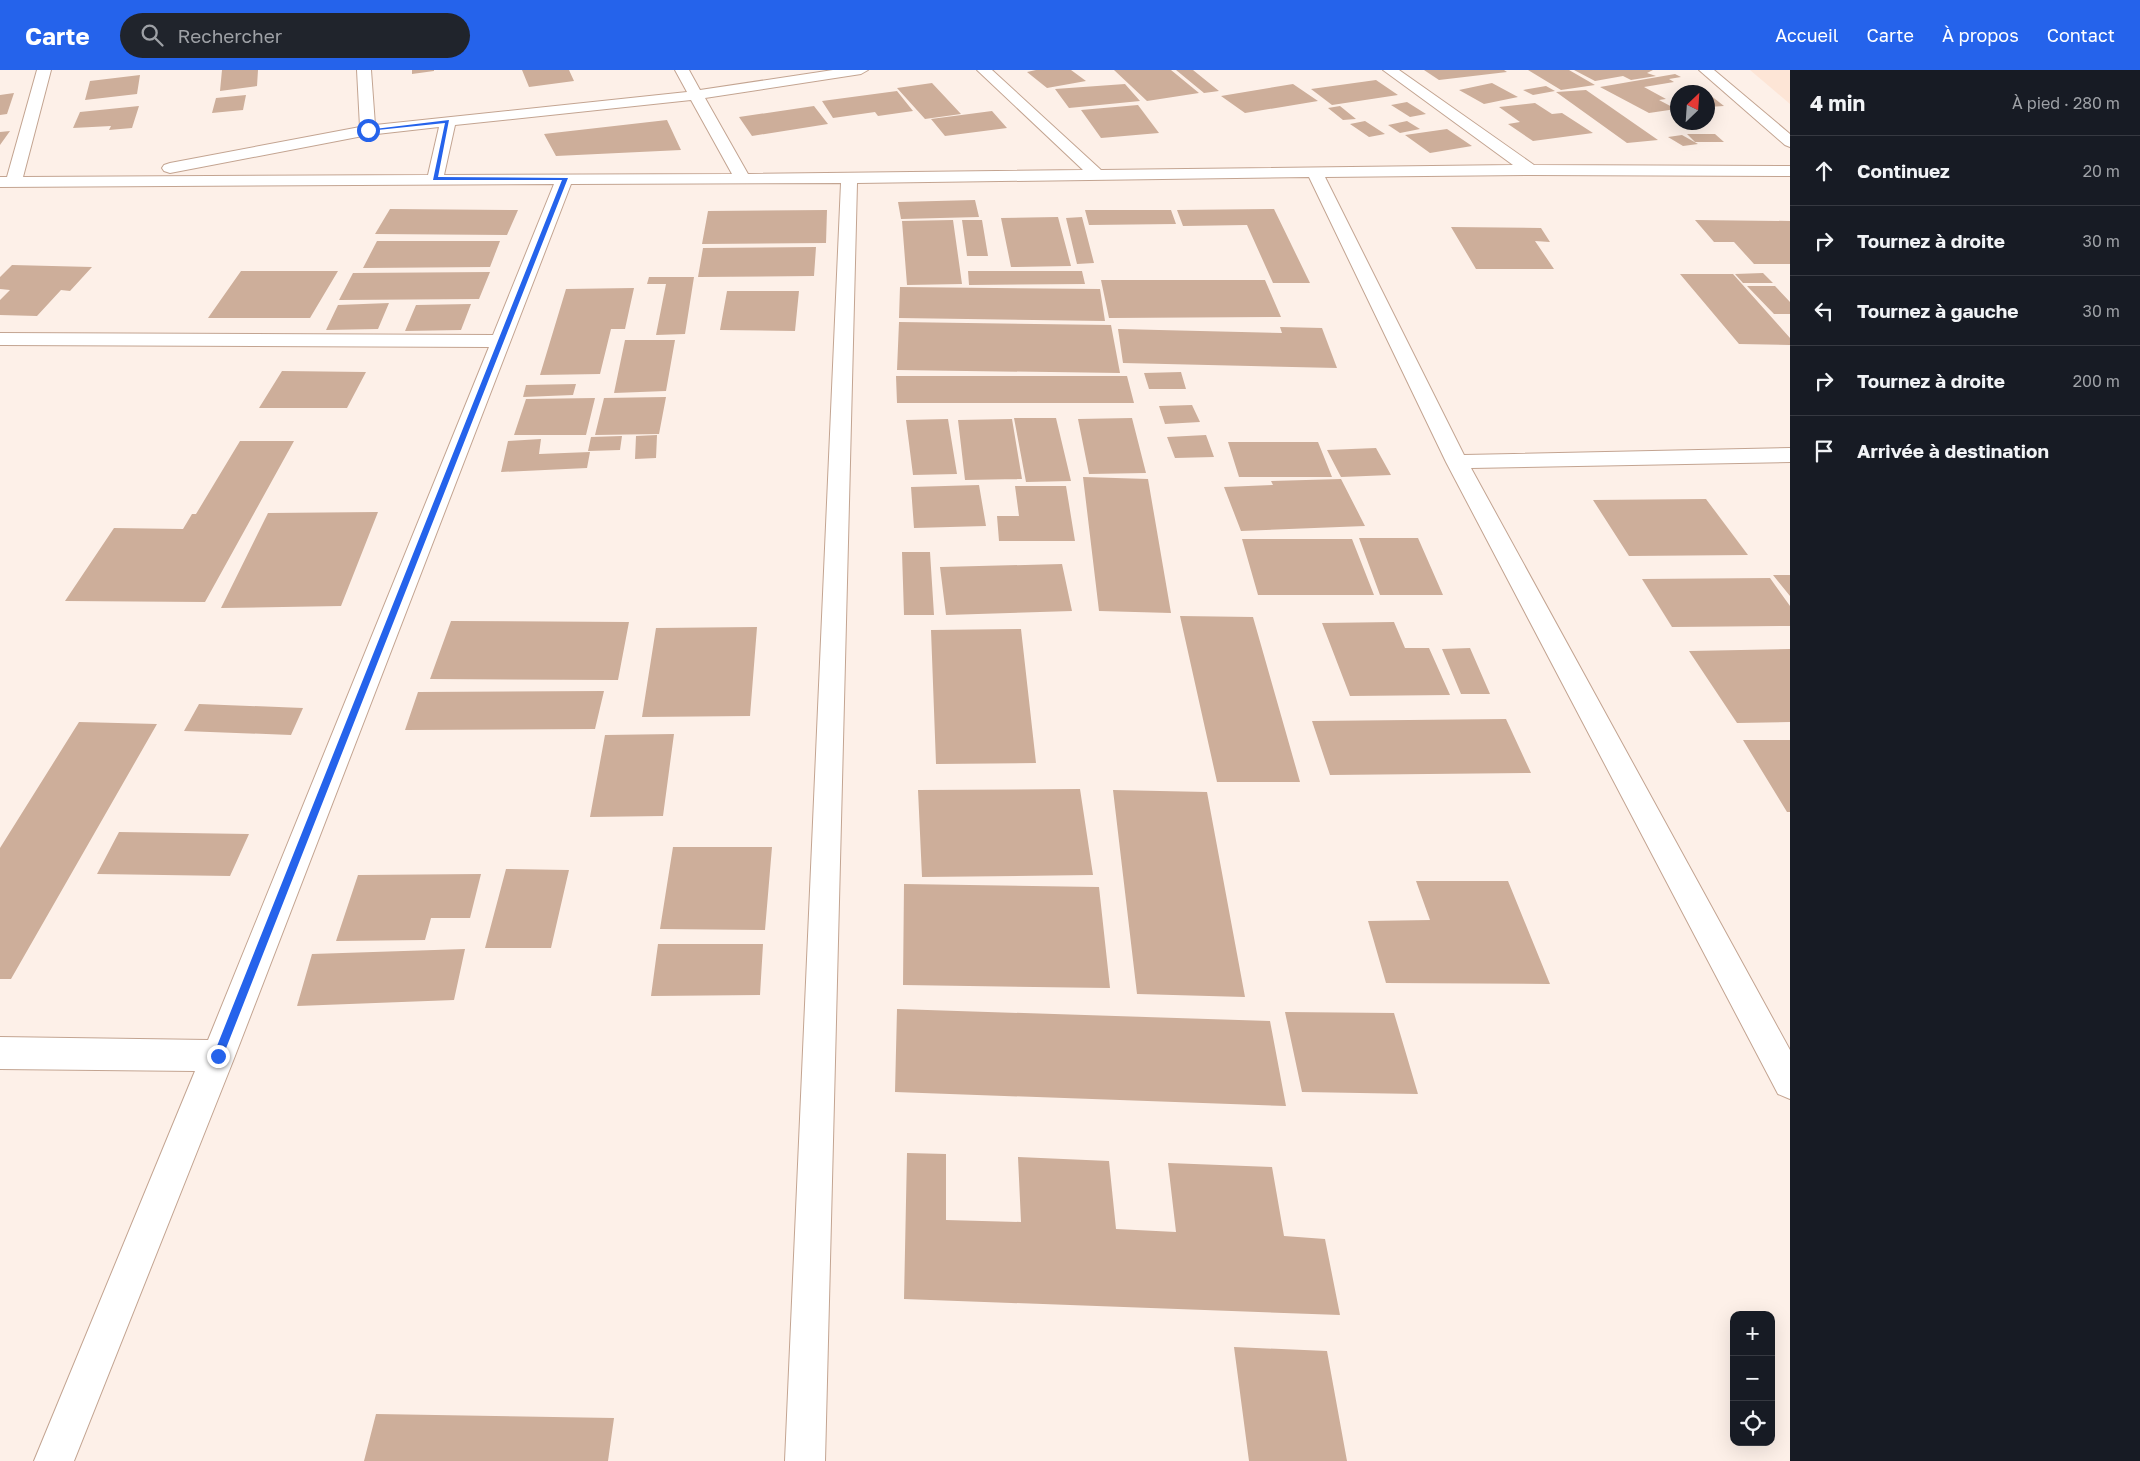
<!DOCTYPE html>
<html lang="fr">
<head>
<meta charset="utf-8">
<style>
	:root { --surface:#171b24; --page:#20242c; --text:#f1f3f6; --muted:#9ea1a6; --line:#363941; --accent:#2563eb }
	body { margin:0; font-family:"Golos Text",sans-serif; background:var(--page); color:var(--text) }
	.controls { position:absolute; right:15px; bottom:15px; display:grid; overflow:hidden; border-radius:10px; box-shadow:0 5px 20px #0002 }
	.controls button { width:45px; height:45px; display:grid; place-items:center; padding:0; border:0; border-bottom:1px solid var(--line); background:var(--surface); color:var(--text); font:25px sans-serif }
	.compass { position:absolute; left:1670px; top:15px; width:45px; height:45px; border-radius:50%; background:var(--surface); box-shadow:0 5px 20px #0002; rotate:25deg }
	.stop { position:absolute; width:15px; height:15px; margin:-11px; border:4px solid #2563eb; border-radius:50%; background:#fff }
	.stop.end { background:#2563eb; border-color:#fff; box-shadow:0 1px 5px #0008 }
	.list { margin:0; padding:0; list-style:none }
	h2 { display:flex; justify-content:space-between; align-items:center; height:65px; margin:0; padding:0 20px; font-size:21px }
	h2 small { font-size:16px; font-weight:400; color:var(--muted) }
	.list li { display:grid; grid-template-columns:32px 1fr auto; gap:15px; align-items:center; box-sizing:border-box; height:70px; padding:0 20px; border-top:1px solid var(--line) }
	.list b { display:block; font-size:19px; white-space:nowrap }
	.list em { font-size:16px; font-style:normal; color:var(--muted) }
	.icon { flex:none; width:28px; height:28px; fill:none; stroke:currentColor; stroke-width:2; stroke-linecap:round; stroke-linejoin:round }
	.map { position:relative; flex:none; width:1790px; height:1391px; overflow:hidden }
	header { display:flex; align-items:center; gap:30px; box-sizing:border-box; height:70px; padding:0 25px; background:var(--accent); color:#fff }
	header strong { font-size:24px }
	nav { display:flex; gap:28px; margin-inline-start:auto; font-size:18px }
	.search { width:350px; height:45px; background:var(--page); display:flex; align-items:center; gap:12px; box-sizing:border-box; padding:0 18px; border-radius:28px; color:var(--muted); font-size:19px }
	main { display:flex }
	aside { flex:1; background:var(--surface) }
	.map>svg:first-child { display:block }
	.built { fill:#fde5d6 }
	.building { fill:#cdae9a }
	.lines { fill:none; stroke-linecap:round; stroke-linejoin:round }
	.minor-casing { stroke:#c3a491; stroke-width:2 }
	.minor { fill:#fff; fill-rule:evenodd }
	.route { fill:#2563eb }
</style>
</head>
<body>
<header>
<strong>Carte</strong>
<div class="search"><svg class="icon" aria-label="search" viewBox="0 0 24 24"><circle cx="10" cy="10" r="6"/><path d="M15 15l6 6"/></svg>Rechercher</div>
<nav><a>Accueil</a><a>Carte</a><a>À propos</a><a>Contact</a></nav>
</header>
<main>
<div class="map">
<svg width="1790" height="1391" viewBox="0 0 1790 1391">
	<rect width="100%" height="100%" fill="#fdf0e8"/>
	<path class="built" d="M1750,0H1790V34Z"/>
	<path class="building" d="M222,0H258L257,16L220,21Z
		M412,0H434V1L412,4Z
		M522,0H569L574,11L529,17Z
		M1036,0H1071L1086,11L1047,18L1027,2Z
		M1114,0H1171L1199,23L1147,31Z
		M1176,0H1193L1219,21L1204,23Z
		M1424,0H1504L1507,2L1439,10Z
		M1528,0H1569L1595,15L1561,20Z
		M1574,0H1653L1647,3L1656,6L1631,10L1623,6L1595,11Z
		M1675,4L1681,7L1669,9L1674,12L1644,17L1666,29L1659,30L1676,39L1649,43L1600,17Z
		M140,5L137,24L85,30L90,11Z
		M1376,10L1398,25L1332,35L1311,19Z
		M932,13L961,44L925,49L897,18Z
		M1492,13L1518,27L1484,34L1459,20Z
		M1125,14L1140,31L1069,38L1055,19Z
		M1293,14L1318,31L1245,43L1221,26Z
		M1546,16L1555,21L1533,25L1523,20Z
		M1586,20L1658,70L1627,73L1556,22Z
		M897,21L913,41L878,46L875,42L833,48L822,31Z
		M14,23L7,44L0,45V25Z
		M246,25L243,40L212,43L216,28Z
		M1708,25H1710L1724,36L1708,37Z
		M1407,32L1426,44L1410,47L1391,35Z
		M1535,33L1552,44L1562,43L1593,63L1533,71L1508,54L1520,52L1499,37Z
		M1138,35L1159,63L1101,68L1081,40Z
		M139,36L132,58L109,60L111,56L73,58L80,42Z
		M814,36L828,54L752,66L739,47Z
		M1340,36L1356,49L1343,50L1328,38Z
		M992,41L1007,58L945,66L931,49Z
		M667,50L681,80L556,86L544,64Z
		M1365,51L1385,64L1369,67L1350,54Z
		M1407,51L1420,59L1400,63L1388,55Z
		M1447,59L1472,76L1430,83L1405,65Z
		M10,61L0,75V62Z
		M1687,64H1715L1724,72H1695Z
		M1682,65L1698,74L1683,76L1668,67Z
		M975,130L979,147L901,149L898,132Z
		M390,139L518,140L507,165L375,164Z
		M1274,139L1310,213H1273L1247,155L1183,156L1177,140Z
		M827,140L826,173L702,174L708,141Z
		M1085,140H1171L1176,154L1089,155Z
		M1058,147L1071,196L1011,197L1001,148Z
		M1082,147L1094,193L1077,194L1066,148Z
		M953,150L962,214L907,215L902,151Z
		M962,150H982L988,186H967Z
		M1695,150L1790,151V194H1754L1734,172H1714Z
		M1451,157L1541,158L1550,172L1535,171L1554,199H1476Z
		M377,171H500L490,197L363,198Z
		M816,177L814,206L698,207L703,178Z
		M12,195L92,197L70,221L61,220L37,246L0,245V230L10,220L0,219V207Z
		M241,201H338L310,248H208Z
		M968,201H1082L1085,214L969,215Z
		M490,202L479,229L339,230L353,203Z
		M1763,203L1773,213H1743L1735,204Z
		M1680,204H1733L1790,268V275L1739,274Z
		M649,207H694L685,264L656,265L666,214H647Z
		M1101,210H1265L1281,247L1109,248Z
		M1747,216H1775L1790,232V244H1774Z
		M900,217L1100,219L1105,251L899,248Z
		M634,218L625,259H611L600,304L540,305L566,219Z
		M727,221H799L795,261L720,260Z
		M389,233L378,259L326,260L338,235Z
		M471,234L461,260L405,261L416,235Z
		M899,252L1111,255L1120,303L897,300Z
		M1280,257L1322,258L1337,298L1123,293L1118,259L1282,263Z
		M625,270H675L666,321L614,323Z
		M282,301L366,302L347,338H259Z
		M1181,302L1186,319H1149L1144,303Z
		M896,306H1127L1134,333H897Z
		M576,314L573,325L523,327L526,315Z
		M666,327L659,364L595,365L604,328Z
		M595,328L586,365H514L526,329Z
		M1192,335L1200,352L1165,354L1159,336Z
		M1014,348H1056L1071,411L1026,412Z
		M1132,348L1146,403L1089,404L1078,349Z
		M948,349L957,404L913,405L906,350Z
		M1012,349L1022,409L965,410L958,350Z
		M657,365L656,388L635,389L636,366Z
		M1206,365L1214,387L1175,388L1167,367Z
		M622,366L620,380L588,381L591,367Z
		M541,369L539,384L590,382L587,398L501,402L508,371Z
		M240,371H294L205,532L65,531L114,458L183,459L192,444H196Z
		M1228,372H1318L1332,407H1239Z
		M1376,378L1391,405L1341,407L1327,380Z
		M1083,407L1148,409L1171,543L1099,541Z
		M1341,409L1365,456L1241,461L1224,417L1273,415L1271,411Z
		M979,415L986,456L914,458L911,417Z
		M1015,416H1066L1075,471H999L997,446H1019Z
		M1706,429L1748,485L1629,486L1593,430Z
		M378,442L341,536L221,538L268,443Z
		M1359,468H1418L1443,525H1380Z
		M1242,469H1352L1374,525H1258Z
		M902,482H930L934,545H904Z
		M1062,494L1072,541L946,545L940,497Z
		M1773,505H1790V526Z
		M1770,508L1790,536V556L1672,557L1642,509Z
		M1180,546L1253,547L1300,712H1217Z
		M451,551L629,552L618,610L430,609Z
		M1394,552L1405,578H1429L1450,625L1350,626L1322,553Z
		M757,557L750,646L642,647L656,558Z
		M1021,559L1036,693L936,694L931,560Z
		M1470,578L1490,624H1461L1442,579Z
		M1790,579V652L1737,653L1689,581Z
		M604,621L595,659L405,660L418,622Z
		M199,634L303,638L291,665L184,661Z
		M1506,649L1531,703L1330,705L1312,651Z
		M79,652L157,654L11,909H0V778Z
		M674,664L663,746L590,747L605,665Z
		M1743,670H1790V742H1787Z
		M1080,719L1093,805L922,807L918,720Z
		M1113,720L1207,722L1245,927L1137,924Z
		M119,762L249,764L230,806L97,804Z
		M673,777H772L765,860L660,859Z
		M506,799L569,800L551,878H485Z
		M481,804L470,848H431L425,870L336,871L358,805Z
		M1416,811H1508L1550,914L1386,913L1368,851L1430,850Z
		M904,814L1099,817L1110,918L903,915Z
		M658,874H763L760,925L651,926Z
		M465,879L454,930L297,936L312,884Z
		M897,939L1270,951L1286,1036L895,1022Z
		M1285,942L1394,943L1418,1024L1302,1022Z
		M907,1083L946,1084V1150L1021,1152L1018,1087L1109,1091L1116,1159L1176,1162L1168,1093L1272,1097L1284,1166L1325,1169L1340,1245L904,1229Z
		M1234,1277L1327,1281L1347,1391H1249Z
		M376,1344L614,1348L608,1391H364Z"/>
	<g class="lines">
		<defs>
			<path id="minor" d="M37,0H51L23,107L428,105L439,57L368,65L170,103L164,101L162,98L164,95L170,93L360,57L357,0H371L375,55L687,22L675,0H689L700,20L833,0H868L861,4L705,28L748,104L1083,100L977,0H992L1101,100L1513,95L1383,0H1399L1534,95L1790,96V106L1530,105L1325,107L1464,385L1790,378V392L1471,398L1790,980V1029L1778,1024L1446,392L1309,107L857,113L825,1391H785L841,113L571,114L235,986L74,1391H34L195,1001L0,999V967L208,970L489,277L0,275V263L493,265L554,114L0,117V107H7ZM691,30L732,104L444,105L455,55Z
				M1699,0H1714L1790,64V77L1785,75Z"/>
		</defs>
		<use href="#minor" class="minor-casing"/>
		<use href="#minor" class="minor"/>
	</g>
	<path class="route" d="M449,50L438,107L568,108L223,986L218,990L213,986L562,110H433L445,53L368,61L366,60Z"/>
</svg>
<div class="controls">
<button>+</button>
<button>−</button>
<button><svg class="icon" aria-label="locate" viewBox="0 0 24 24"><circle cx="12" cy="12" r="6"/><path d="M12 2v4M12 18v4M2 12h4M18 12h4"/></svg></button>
</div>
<svg class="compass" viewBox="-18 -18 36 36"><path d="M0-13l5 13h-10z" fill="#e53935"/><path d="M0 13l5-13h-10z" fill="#9ea1a6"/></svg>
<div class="stop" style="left:368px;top:60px"></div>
<div class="stop end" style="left:218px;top:986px"></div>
</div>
<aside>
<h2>4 min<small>À pied · 280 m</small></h2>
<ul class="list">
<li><svg class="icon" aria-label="ahead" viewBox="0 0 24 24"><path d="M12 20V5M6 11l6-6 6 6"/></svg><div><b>Continuez</b></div><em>20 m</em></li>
<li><svg class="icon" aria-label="right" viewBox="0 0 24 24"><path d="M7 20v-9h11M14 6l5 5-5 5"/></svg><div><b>Tournez à droite</b></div><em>30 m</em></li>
<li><svg class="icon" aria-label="left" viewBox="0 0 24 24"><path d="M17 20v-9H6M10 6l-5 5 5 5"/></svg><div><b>Tournez à gauche</b></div><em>30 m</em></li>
<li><svg class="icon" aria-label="right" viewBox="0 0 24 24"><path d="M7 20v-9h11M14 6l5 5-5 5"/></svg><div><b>Tournez à droite</b></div><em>200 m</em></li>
<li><svg class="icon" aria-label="arrive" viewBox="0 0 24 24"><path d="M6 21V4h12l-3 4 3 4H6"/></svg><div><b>Arrivée à destination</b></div></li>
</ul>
</aside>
</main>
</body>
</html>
